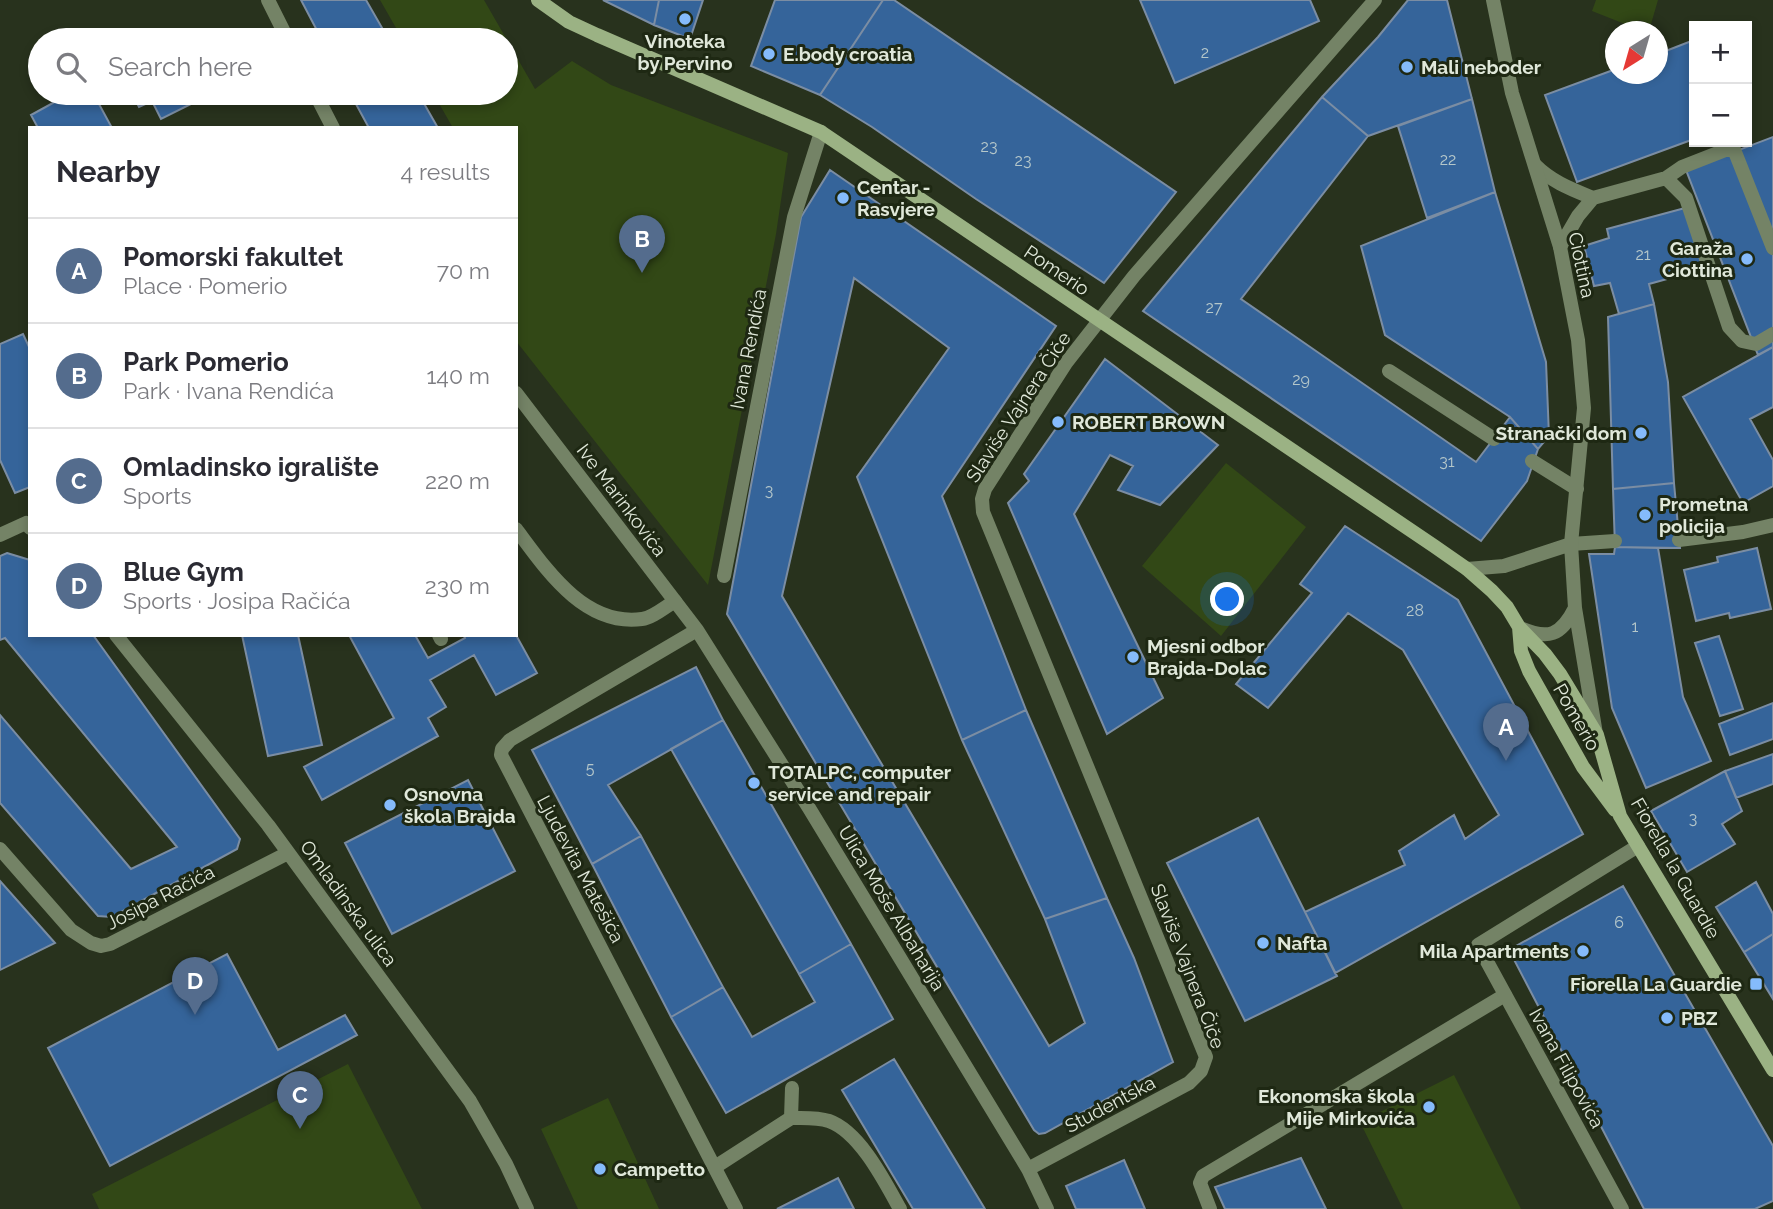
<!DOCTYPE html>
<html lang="en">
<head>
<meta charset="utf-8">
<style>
	:root { --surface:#fff; --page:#f7f7f7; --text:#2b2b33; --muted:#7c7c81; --line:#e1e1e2; --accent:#546c8d }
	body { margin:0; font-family:Raleway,sans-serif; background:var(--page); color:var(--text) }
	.controls { position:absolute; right:21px; top:21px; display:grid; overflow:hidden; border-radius:0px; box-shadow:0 4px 10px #0003 }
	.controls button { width:63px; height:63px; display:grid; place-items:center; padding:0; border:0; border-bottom:2px solid var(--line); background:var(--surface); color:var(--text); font:35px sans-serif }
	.compass { position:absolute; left:1605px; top:21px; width:63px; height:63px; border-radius:50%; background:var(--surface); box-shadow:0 4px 10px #0003; rotate:217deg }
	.you { position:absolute; left:1228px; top:600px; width:24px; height:24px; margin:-18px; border:5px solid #fff; border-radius:50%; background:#1a73e8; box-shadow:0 0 0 10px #1a73e833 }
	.badge { display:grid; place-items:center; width:46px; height:46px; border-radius:50%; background:var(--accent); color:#fff; font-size:23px; font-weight:700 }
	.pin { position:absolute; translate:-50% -58px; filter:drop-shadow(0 2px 4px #0008) }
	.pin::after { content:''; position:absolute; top:37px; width:24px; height:21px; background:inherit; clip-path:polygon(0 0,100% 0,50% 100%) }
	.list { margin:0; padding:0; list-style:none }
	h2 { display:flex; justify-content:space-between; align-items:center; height:91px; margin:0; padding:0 28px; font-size:30px }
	h2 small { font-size:23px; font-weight:400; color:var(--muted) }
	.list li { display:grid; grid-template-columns:46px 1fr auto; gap:21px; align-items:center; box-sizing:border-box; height:105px; padding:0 28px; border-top:2px solid var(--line) }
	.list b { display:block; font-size:26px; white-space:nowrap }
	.list p { margin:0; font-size:23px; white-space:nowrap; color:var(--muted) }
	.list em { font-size:23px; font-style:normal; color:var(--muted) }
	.icon { flex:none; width:38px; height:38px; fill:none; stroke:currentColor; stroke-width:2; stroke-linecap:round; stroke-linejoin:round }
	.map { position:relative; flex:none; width:1773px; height:1209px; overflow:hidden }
	.search { position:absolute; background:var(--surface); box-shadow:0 4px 10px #0003; left:28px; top:28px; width:490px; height:77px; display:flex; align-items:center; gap:18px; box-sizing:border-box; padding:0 24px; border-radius:38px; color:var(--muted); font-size:26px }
	.panel { position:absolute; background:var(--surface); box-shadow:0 4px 10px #0003; left:28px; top:126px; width:490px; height:511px; border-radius:0px }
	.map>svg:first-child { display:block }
	.green { fill:#324816 }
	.building { fill:#35649a; stroke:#7b8da3; stroke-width:2 }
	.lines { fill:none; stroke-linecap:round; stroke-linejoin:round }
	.service { stroke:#748366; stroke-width:14 }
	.pedestrian { stroke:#748366; stroke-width:14 }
	.minor { stroke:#748366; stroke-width:14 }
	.secondary { stroke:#9bb284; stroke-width:14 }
	.poi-dot { fill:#85bbfb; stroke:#1e2813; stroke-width:2.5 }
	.labels { text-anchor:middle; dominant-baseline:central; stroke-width:6; stroke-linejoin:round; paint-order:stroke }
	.number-label { font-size:16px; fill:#b5c7ca }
	.poi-label { font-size:19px; font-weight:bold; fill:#e0e8da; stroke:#1e2813; text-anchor:start }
	.street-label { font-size:19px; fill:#e0e8da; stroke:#1e2813 }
</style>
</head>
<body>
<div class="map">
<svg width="1773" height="1209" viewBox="0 0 1773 1209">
	<rect width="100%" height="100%" fill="#28321d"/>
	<path class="green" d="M380,0H484L535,89L572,61L611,85L788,153L776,234L708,585L516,341V128H453L433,93H506V40H403Z
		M1596,0H1658L1651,24L1639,20L1635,28L1592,11Z
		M1226,463L1306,527L1221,636L1142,566Z
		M348,1064L422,1209H99L92,1194Z
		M1454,1075L1521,1209H1403L1360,1122Z
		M608,1098L659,1209H578L541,1129Z"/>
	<path class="building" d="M301,0H366L389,40H322Z
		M603,0H659L654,25Z
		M659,0H703L690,39L654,25Z
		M775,0H883L820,95L751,66Z
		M883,0H894L1176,192L1104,283L976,199L872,127L820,95Z
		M1140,0H1310L1319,21L1175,83Z
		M1408,0H1447L1472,99L1368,136L1322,97L1378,37Z
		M1694,40V139L1577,182L1545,95L1616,69V74H1658V54Z
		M71,93H93L112,128H38L31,115Z
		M132,93H203L205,97L161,119L152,101L139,107Z
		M350,93H418L438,128H369Z
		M1322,97L1368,136L1241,299L1476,462L1510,417L1538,449L1527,481L1481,541L1143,311Z
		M1472,99L1495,192L1427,218L1398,126Z
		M1773,137V347L1758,355L1686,170Z
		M830,170L1056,326L942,496L1026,710L962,740L857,477L949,348L854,278L782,596L1049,1046L1085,1023L1045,919L1107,898L1134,958L1173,1062L1045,1133L1039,1134L1034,1130L727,614L801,217Z
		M1495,192L1546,362L1549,436L1538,449L1510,417L1385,335L1361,246Z
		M1685,208L1703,269L1649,284L1654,304L1619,314L1610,283L1594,286L1584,246L1609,238L1607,229Z
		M1654,304L1668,382L1674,483L1613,489L1608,317Z
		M23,334L30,349V487L15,493L0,460V344Z
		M1773,347V407L1750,419L1773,460V486L1743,503L1683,397Z
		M1105,359L1218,445L1160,505L1118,490L1133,466L1110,455L1074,514L1163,698L1107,734L1008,503L1029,481L1024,474Z
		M1674,483L1680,548L1615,547L1613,489Z
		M1345,526L1458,600L1583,834L1335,973L1305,912L1405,865L1399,851L1454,815L1465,839L1499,815L1403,650L1348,613L1268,708L1236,684L1312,593L1300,584Z
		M1615,547L1658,548L1683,697L1711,761L1646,788L1612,708L1589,554H1614Z
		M1757,548L1771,609L1730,618L1729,613L1696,621L1684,570L1718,562L1717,557Z
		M7,553L30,560V635H93L240,839L237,849L112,917L98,916L0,803V715L131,869L177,847L5,638L0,640V556Z
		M242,635H298L322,745L268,756Z
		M349,635H415L428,658L465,638L464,635H516L537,673L496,695L474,655L430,680L446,707L428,718L438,736L322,800L304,767L394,718Z
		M1719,636L1743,709L1720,716L1695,643Z
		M696,667L723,720L608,785L641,836L592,864L532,750Z
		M1773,703V739L1730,755L1719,724Z
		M1026,710L1107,898L1045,919L962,740Z
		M723,720L851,944L799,974L671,749Z
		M1773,754V784L1736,798L1725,771Z
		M1725,771L1742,811L1722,824L1735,844L1687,872L1651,811Z
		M468,780L515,871L392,934L345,843Z
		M1258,818L1337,976L1245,1021L1167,863Z
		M641,836L723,987L671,1017L592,864Z
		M0,881L55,943L0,970Z
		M1756,882L1773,914V934L1744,952L1716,907Z
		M1623,886L1773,1146V1201L1755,1209H1644L1509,950Z
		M1773,934V999L1744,952Z
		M851,944L893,1019L726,1113L671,1017L723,987L752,1037L815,1002L799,974Z
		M227,954L278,1050L345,1015L357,1035L110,1166L48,1048Z
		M894,1059L985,1209H913L842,1090Z
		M1301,1158L1326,1209H1225L1215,1187Z
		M1124,1160L1145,1209H1076L1066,1186Z
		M838,1178L854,1209H777Z"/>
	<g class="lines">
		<path class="service" d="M1535,165C1552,182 1571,189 1593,198L1578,216L1560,247
			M1666,178L1686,198L1729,327L1742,341L1756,344L1773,334
			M1593,198L1666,178L1682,167L1733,147L1773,248
			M1389,371L1494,439
			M1532,461L1577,489
			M516,529C546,569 584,627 642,619C652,618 665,607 675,601
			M1679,540L1743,532L1773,525
			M1571,544L1615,541
			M439,635L441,639
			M791,1118C803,1118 817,1117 829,1121C860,1132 885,1182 900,1209
			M715,1167L791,1118L792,1088
			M1210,1209L1200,1183L1203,1176L1505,995"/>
		<path class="pedestrian" d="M724,576L794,217L821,132"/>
		<path class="minor" d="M268,0L288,40
			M1493,0L1512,93L1560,247L1578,340L1584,408L1571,544L1575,608L1596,734
			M315,93L333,128
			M516,393L697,630L809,808L1028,1169L1047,1209
			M0,535L26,523L30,528
			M1467,569L1504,566L1571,544
			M1520,628C1548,640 1561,636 1575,608
			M697,630L510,740L502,749L501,755L736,1209
			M116,635L268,825L470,1101L506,1164L527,1209
			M0,849L71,930L91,943L101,946L110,944L288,853
			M1028,1169L1189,1083L1201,1071L1206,1057L983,512L982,499L985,489L1066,363L1134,276L1375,0
			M1622,1209L1478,945L1638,846"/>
		<path class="secondary" d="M538,0L569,22L597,35L821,132L1434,546L1467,569L1492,591L1507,607L1519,627L1545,654L1560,674L1597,735L1620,816L1773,1070
			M1519,627L1521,651L1529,671L1583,767L1615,810"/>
	</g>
	<g class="poi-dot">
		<circle cx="685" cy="19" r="7"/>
		<circle cx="769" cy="54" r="7"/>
		<circle cx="1407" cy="67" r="7"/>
		<circle cx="843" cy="198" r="7"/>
		<circle cx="1747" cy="259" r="7"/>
		<circle cx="1058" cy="422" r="7"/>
		<circle cx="1641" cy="433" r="7"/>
		<circle cx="1645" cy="515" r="7"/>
		<circle cx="1133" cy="657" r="7"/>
		<circle cx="754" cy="783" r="7"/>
		<circle cx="390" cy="805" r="7"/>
		<circle cx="1263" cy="943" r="7"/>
		<circle cx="1583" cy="951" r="7"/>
		<rect x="1749" y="977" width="14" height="14" rx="3.5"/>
		<circle cx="1667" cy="1018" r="7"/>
		<circle cx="1429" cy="1107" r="7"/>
		<circle cx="600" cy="1169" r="7"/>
	</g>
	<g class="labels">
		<g class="number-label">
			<text x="1205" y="52">2</text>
			<text x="989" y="146">23</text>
			<text x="1448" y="159">22</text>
			<text x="1023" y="160">23</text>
			<text x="1643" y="254">21</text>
			<text x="1214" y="307">27</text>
			<text x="1301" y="379">29</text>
			<text x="1447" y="461">31</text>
			<text x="769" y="490">3</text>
			<text x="1415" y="610">28</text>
			<text x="1635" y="626">1</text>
			<text x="590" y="768">5</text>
			<text x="1693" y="818">3</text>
			<text x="1619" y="922">6</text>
		</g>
		<g class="poi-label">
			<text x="685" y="41" text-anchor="middle">Vinoteka<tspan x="685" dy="22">by Pervino</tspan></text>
			<text x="783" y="54">E.body croatia</text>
			<text x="1421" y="67">Mali neboder</text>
			<text x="857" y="187">Centar -<tspan x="857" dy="22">Rasvjere</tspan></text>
			<text x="1733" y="248" text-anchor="end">Garaža<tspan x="1733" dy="22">Ciottina</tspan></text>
			<text x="1072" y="422">ROBERT BROWN</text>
			<text x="1627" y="433" text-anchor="end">Stranački dom</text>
			<text x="1659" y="504">Prometna<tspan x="1659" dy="22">policija</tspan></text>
			<text x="1147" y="646">Mjesni odbor<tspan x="1147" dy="22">Brajda-Dolac</tspan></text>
			<text x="768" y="772">TOTALPC, computer<tspan x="768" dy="22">service and repair</tspan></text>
			<text x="404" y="794">Osnovna<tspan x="404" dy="22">škola Brajda</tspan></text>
			<text x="1277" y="943">Nafta</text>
			<text x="1569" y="951" text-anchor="end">Mila Apartments</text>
			<text x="1742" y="984" text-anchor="end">Fiorella La Guardie</text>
			<text x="1681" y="1018">PBZ</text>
			<text x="1415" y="1096" text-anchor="end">Ekonomska škola<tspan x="1415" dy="22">Mije Mirkovića</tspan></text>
			<text x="614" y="1169">Campetto</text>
		</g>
		<g class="street-label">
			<text transform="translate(1582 265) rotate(78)">Ciottina</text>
			<text transform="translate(1057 270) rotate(34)">Pomerio</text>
			<text transform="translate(748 349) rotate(-79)">Ivana Rendića</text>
			<text transform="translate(1018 407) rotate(-57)">Slaviše Vajnera Čiče</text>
			<text transform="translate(622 500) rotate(53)">Ive Marinkovića</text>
			<text transform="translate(1577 717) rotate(60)">Pomerio</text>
			<text transform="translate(1676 868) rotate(60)">Fiorella la Guardie</text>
			<text transform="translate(581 869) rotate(62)">Ljudevita Matešića</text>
			<text transform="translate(160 897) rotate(-27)">Josipa Račića</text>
			<text transform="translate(349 903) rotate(54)">Omladinska ulica</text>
			<text transform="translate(892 908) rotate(59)">Ulica Moše Albaharija</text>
			<text transform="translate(1188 966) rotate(69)">Slaviše Vajnera Čiče</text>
			<text transform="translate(1567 1068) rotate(61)">Ivana Filipovića</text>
			<text transform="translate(1110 1104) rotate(-28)">Studentska</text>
		</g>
	</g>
</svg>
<div class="controls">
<button>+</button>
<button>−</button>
</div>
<svg class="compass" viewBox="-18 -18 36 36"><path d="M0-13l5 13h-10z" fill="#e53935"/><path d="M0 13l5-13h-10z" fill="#7c7c81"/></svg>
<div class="you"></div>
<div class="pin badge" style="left:1506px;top:761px">A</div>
<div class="pin badge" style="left:642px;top:273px">B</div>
<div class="pin badge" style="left:300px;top:1129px">C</div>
<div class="pin badge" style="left:195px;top:1015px">D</div>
<div class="search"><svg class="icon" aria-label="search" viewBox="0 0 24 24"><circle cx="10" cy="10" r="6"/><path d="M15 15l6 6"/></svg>Search here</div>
<section class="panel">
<h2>Nearby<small>4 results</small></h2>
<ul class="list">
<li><span class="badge">A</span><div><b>Pomorski fakultet</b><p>Place · Pomerio</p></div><em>70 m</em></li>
<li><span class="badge">B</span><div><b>Park Pomerio</b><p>Park · Ivana Rendića</p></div><em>140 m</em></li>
<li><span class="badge">C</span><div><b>Omladinsko igralište</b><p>Sports</p></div><em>220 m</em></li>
<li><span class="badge">D</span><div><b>Blue Gym</b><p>Sports · Josipa Račića</p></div><em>230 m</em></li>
</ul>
</section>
</div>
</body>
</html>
